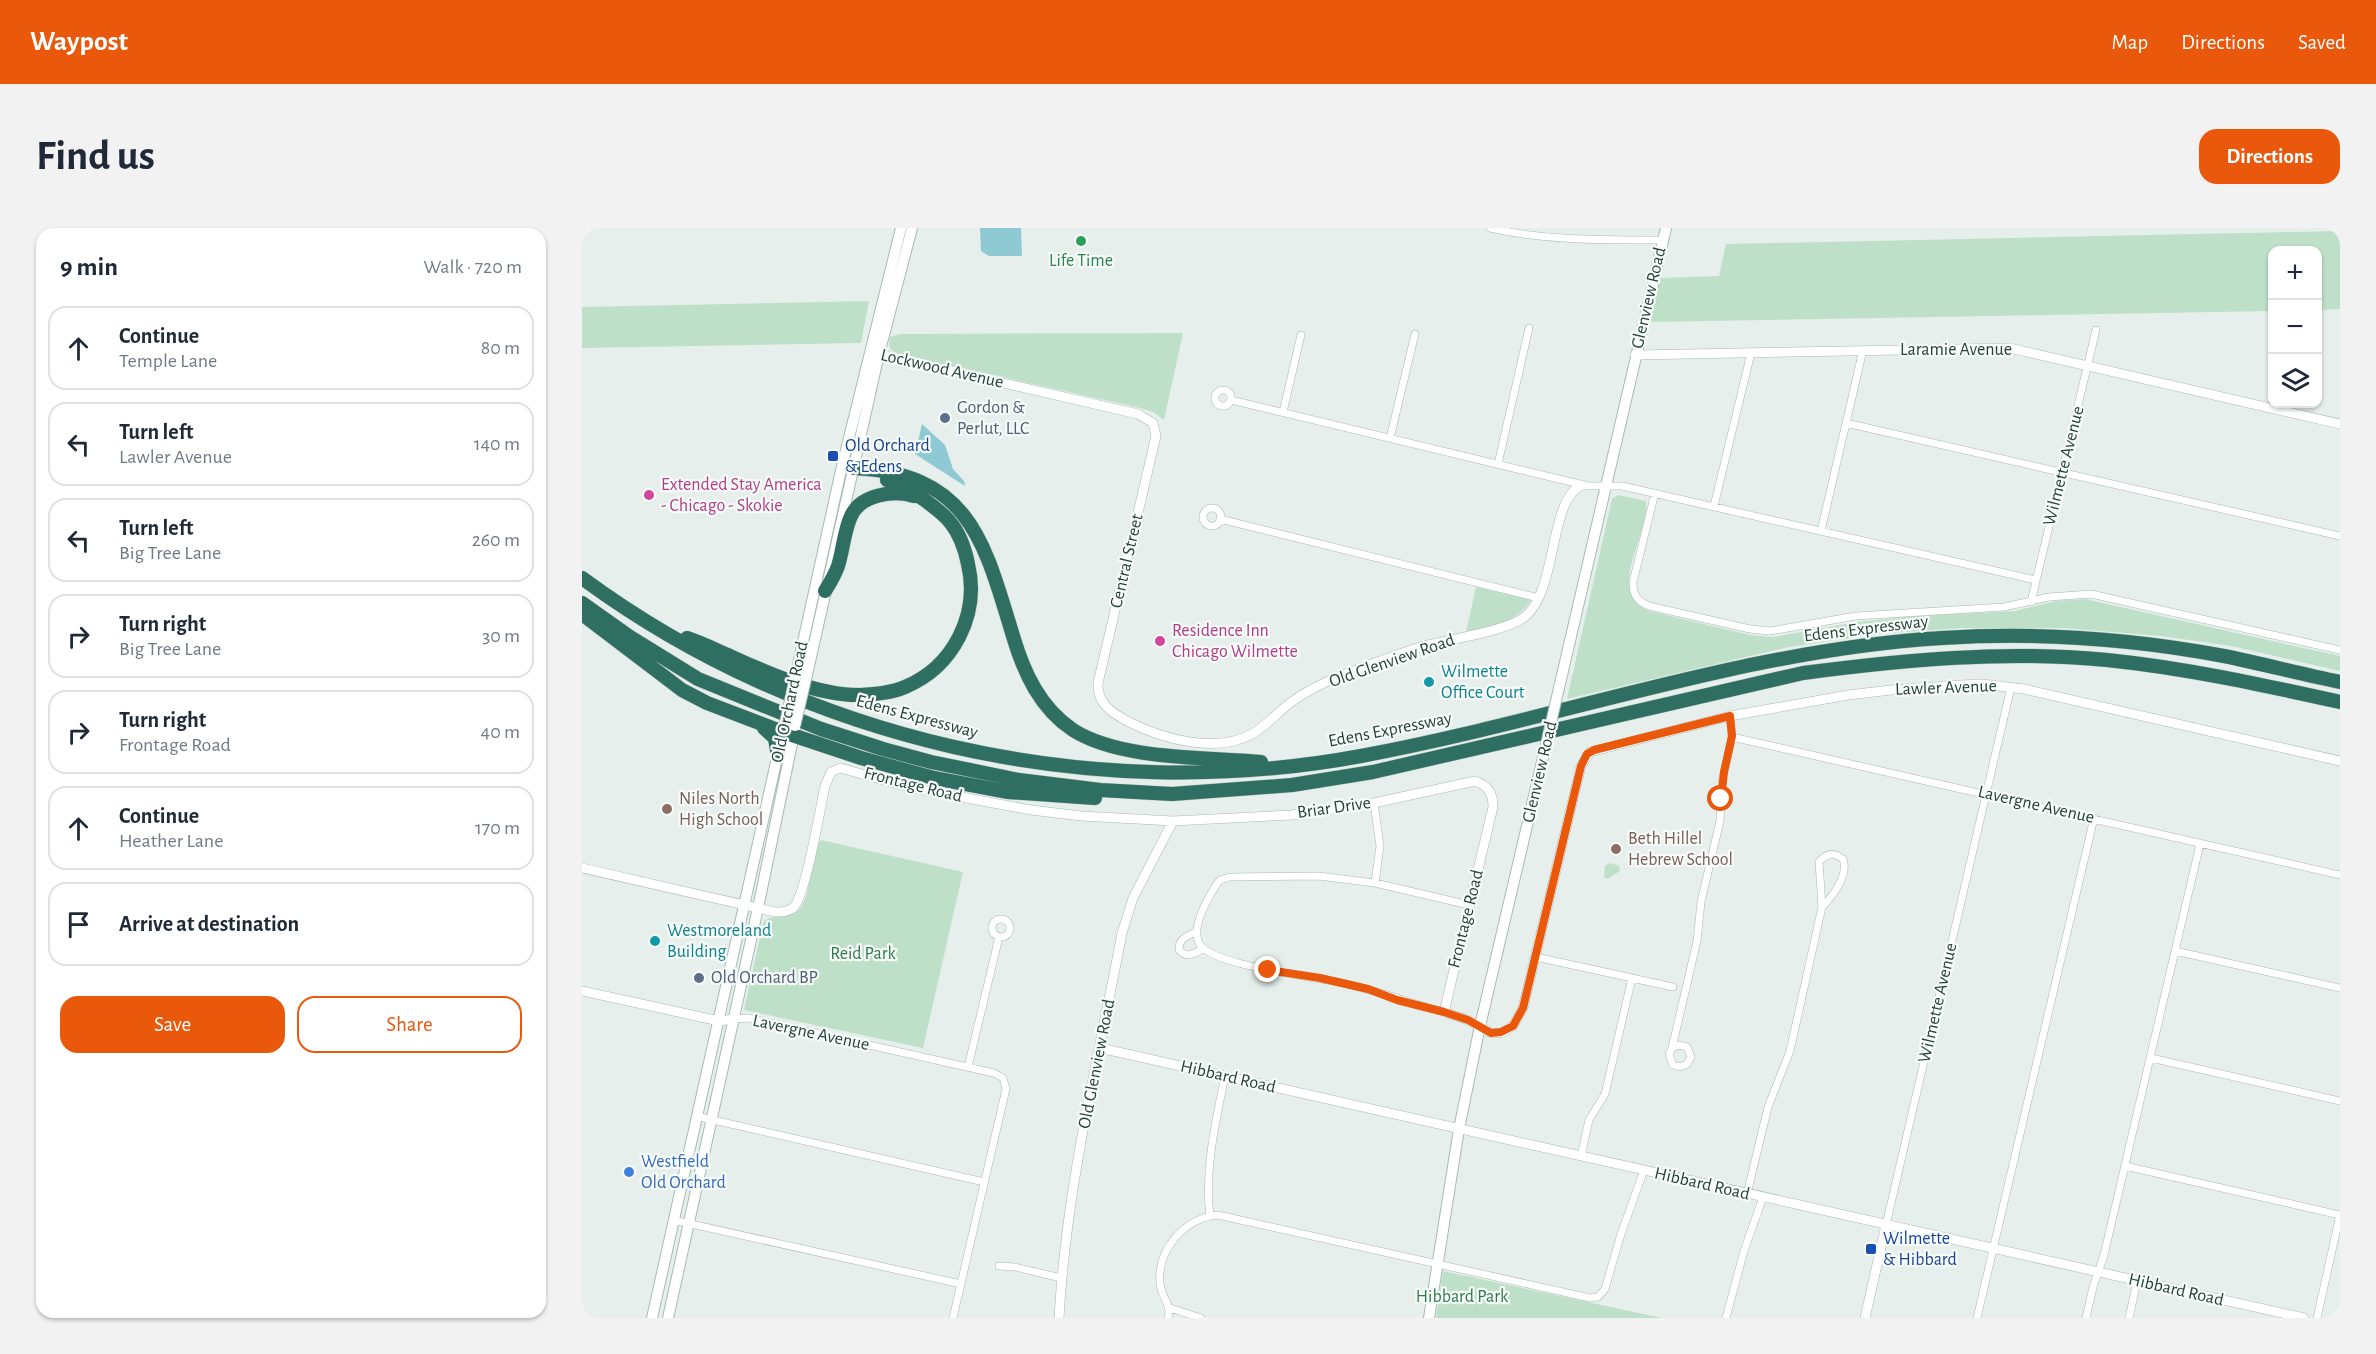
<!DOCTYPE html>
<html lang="en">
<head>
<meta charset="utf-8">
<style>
	:root { --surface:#fff; --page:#f2f2f3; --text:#1f2937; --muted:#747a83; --line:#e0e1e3; --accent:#ea580c }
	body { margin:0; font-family:"Alegreya Sans",sans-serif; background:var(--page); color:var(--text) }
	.controls { position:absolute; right:18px; top:18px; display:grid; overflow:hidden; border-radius:12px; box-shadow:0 2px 4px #0004 }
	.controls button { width:54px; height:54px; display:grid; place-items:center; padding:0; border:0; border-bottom:2px solid var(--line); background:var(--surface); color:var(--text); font:30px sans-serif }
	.stop { position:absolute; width:18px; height:18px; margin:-14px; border:4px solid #ea580c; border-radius:50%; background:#fff }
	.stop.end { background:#ea580c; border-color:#fff; box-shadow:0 2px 6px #0008 }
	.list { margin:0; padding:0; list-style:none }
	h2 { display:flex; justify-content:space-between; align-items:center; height:78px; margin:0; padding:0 24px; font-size:26px }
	h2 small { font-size:20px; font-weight:400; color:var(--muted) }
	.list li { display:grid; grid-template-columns:39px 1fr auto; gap:18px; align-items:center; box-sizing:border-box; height:84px; margin:0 12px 12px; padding:0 12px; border:2px solid var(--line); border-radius:18px }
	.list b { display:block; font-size:22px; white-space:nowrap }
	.list p { margin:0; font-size:20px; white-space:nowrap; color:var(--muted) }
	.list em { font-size:20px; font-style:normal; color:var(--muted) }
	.actions { display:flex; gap:12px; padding:18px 24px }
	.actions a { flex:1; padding:14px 0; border:2px solid var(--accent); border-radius:18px; text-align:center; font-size:21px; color:var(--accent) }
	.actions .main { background:var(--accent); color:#fff }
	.icon { flex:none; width:33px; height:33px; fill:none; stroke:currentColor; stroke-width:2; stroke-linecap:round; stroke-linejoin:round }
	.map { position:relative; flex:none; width:1758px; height:1090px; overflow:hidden; border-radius:18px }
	header { display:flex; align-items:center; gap:36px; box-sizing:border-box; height:84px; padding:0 30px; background:var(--accent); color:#fff }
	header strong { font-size:28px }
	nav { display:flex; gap:33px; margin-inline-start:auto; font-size:21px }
	.intro { display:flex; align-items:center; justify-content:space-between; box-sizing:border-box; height:144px; padding:0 36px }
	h1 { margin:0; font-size:42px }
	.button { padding:15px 27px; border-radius:18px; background:var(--accent); color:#fff; font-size:21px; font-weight:700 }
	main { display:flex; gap:36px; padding:0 36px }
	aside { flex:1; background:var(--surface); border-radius:18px; box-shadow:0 2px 4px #0004 }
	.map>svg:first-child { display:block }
	.green { fill:#bfe0c8 }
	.water { fill:#8ec9d4 }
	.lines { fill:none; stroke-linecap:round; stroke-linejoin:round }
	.minor-casing { stroke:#a8b8b2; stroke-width:8 }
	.tertiary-casing { stroke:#a8b8b2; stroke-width:10 }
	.secondary-casing { stroke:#a4bbb3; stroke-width:12 }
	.motorway-casing { stroke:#c2cac8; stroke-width:15 }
	.minor { stroke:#fff; stroke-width:7 }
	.tertiary { stroke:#fff; stroke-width:9 }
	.secondary { stroke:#fff; stroke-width:10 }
	.motorway { stroke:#2f6f62; stroke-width:14 }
	.secondary-bridge-casing { stroke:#a4bbb3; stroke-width:12; stroke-linecap:butt }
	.secondary-bridge { stroke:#fff; stroke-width:10 }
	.route { stroke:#ea580c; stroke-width:8 }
	.leisure-dot { fill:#2e9e5b; stroke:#f7fbf9; stroke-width:2 }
	.service-dot { fill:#5c6f8a; stroke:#f7fbf9; stroke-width:2 }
	.transit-dot { fill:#1a4fb4; stroke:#f7fbf9; stroke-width:2 }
	.hotel-dot { fill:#d1479c; stroke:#f7fbf9; stroke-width:2 }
	.culture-dot { fill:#0f9aa8; stroke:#f7fbf9; stroke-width:2 }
	.education-dot { fill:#8d6e63; stroke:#f7fbf9; stroke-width:2 }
	.shop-dot { fill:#3f7fe0; stroke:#f7fbf9; stroke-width:2 }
	.labels { text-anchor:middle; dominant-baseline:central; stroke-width:4.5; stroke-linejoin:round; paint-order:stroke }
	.leisure-label { font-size:18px; fill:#27864d; stroke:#f7fbf9 }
	.street-label { font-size:18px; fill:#24423a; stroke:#f7fbf9 }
	.service-label { font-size:18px; fill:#4e5e75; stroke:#f7fbf9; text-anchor:start }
	.transit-label { font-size:18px; fill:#164399; stroke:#f7fbf9; text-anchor:start }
	.hotel-label { font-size:18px; fill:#b23c85; stroke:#f7fbf9; text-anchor:start }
	.culture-label { font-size:18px; fill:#0d838f; stroke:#f7fbf9; text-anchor:start }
	.education-label { font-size:18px; fill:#785e54; stroke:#f7fbf9; text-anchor:start }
	.park-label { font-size:18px; fill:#2d7a4b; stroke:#f7fbf9 }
	.shop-label { font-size:18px; fill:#366cbe; stroke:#f7fbf9; text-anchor:start }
</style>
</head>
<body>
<header>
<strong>Waypost</strong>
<nav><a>Map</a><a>Directions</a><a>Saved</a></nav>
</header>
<div class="intro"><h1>Find us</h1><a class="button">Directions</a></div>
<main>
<aside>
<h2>9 min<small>Walk · 720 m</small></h2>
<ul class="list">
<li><svg class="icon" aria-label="ahead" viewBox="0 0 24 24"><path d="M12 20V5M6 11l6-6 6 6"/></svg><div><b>Continue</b><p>Temple Lane</p></div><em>80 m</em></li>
<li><svg class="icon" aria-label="left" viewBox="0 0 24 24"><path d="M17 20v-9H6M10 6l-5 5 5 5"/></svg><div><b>Turn left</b><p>Lawler Avenue</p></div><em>140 m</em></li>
<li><svg class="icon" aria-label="left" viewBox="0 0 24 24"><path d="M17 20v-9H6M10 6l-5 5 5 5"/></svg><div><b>Turn left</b><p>Big Tree Lane</p></div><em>260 m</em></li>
<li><svg class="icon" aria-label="right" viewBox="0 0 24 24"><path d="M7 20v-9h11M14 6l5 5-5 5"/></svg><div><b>Turn right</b><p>Big Tree Lane</p></div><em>30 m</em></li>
<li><svg class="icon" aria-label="right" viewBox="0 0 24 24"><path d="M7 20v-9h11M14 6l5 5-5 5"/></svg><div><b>Turn right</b><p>Frontage Road</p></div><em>40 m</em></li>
<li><svg class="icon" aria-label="ahead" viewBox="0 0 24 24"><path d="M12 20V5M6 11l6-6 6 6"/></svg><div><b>Continue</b><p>Heather Lane</p></div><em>170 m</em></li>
<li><svg class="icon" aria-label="arrive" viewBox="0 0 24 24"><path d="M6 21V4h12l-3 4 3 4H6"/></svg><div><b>Arrive at destination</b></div></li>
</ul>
<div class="actions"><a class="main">Save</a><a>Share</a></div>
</aside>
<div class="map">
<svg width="1758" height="1090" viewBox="0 0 1758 1090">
	<rect width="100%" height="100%" fill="#e6efeb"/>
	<path class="green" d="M1758,3V81L1736,82V22H1690V83L1067,94L1078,50L1137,48L1144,16Z
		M287,73L279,115L0,120V79Z
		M601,105L582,192L571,184L554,179L317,126L309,122L307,116L308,109L318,106Z
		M1036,267L1064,273C1068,306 1022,365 1067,383L1168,407L1191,409L1275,394L1335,388L1433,383L1474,373L1503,371L1758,428V443L1649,418L1579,408L1480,400H1378L1296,406L1207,419L985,471L1030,271Z
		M894,359L949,372C935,395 908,398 884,404Z
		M239,612L381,644L341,820L162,782L181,695C190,683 209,694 219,679C232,660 224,630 239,612Z
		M1028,635L1037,638L1038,643L1025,651L1022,649L1023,638Z
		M861,1043L1080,1090H854Z"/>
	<path class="water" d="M398,0H439L440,28H407L399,23Z
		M340,196L363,217L371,241L382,253L383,258L333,226Z"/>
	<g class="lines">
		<defs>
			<path id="minor" d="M908,0C965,13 1022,12 1081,12
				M633 170a8 8 0 1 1 16 0a8 8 0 1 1-16 0Z
				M649,172L1006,258H1040L1454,352
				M701,184L719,107
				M1264,195L1758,308
				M808,210L833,106
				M916,236L947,100
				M1073,265L1051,354C1051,367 1055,373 1067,378L1168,401L1188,403L1274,388L1422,379L1467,369L1509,366L1758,422
				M1132,278L1169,125
				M621 289a9 9 0 1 1 18 0a9 9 0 1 1-18 0Z
				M638,291L957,370
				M1239,303L1281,122
				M1449,374L1514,102
				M1150,509L1758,647
				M792,575L798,618L793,655
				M410 700a9 9 0 1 1 18 0a9 9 0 1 1-18 0Z
				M614,704C605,708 596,711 597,722C605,731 612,725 621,721
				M1593,723L1758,760
				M954,729L1091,759
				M862,784C829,775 798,764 765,756C738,749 627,738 617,715C609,699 626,670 635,656L638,652L648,649L737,648L793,655L887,677
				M152,791L166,790L412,845L421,850L424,861L371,1090
				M1090,820L1097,817L1105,819L1109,829L1105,836L1098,839L1091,837L1087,826L1090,820L1115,713L1119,674L1138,593L1140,553L1150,509L1148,488
				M1569,830L1758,873
				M386,839L417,709
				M114,888L402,954
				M999,928L1007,892L1023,866L1050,750
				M1543,938L1758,987L1735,1090
				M1165,966L1186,879L1208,823L1240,679C1251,668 1267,647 1261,631C1252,624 1244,625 1237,634L1240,679
				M628,988C622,943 634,892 643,848
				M91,992L379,1056
				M1304,997L1429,459
				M417,1038L433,1039L479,1050
				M588,1080L619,1090
				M586,1090C590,1075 579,1070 578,1055C575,1021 603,990 636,987L1008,1070L1016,1069L1023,1061L1039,1006L1062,942
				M1144,1090L1162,1023L1181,969
				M1395,1090L1512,590
				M1504,1090L1511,1059L1522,1027L1618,616
				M1547,1090L1555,1053"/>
			<path id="tertiary" d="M292,125L556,186L571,195L574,208L516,455C515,476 530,485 547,494C581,511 634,526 670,506C684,498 695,485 708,475C732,457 762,446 790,436C807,430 824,423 842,418C867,411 928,403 945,387C976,357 967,271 1000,257
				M1053,127L1428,120L1758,196
				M0,640L193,684C200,684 205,684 211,680C224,668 238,580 243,558L249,544L258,540L331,560L449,582L499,588L591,593L710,587L792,575L893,553C907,558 911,566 911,579L862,784L886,792L909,805H919L931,798L941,780L999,538L1008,524L1148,488L1266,467L1309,462L1379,457L1400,456L1442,461L1758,533
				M0,763L137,793L152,791
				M518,820L1722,1090
				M477,1090C484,960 516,832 540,705L551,670L591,593
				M1283,1090L1304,997"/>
			<path id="secondary" d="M215,441L260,238L319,0
				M225,447L297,126L330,0
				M977,460L1084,0
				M70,1090L197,521
				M86,1090L176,680L213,501
				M847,1090L877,901L898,798L960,534"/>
			<path id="motorway" d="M272,240C388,246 402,313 431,408C442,445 458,480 491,502C538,532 623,529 679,534
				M0,350C221,513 510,578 779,528C974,492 1161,422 1360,410C1453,404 1551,411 1642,428C1681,436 1719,446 1758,454
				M243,363C248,355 253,346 256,338C261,322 262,303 269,288C279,266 312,262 332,268
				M0,375L48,409L116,451L239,501L301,521L349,534L437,552L518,562L590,566L710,557L791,544L1221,445C1321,432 1424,422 1525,432C1604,440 1681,457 1758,474
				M4,389L100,462L125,475L201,504L279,530L352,550L426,564L513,570
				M105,410C120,415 134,422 148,428C185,445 237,468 278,467C293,466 309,465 323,459C371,439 398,387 386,336C383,321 378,306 368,294C362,286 353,280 344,273C331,264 320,256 305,252
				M182,500L193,510L196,528"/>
		</defs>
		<use href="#minor" class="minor-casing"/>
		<use href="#tertiary" class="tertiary-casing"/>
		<use href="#secondary" class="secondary-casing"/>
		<use href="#motorway" class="motorway-casing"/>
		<use href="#minor" class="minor"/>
		<use href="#tertiary" class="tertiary"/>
		<use href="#secondary" class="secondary"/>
		<use href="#motorway" class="motorway"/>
		<defs>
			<path id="secondary-bridge" d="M203,495L215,441
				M213,498L225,447
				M960,534L977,460"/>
		</defs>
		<use href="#secondary-bridge" class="secondary-bridge-casing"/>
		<use href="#secondary-bridge" class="secondary-bridge"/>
	</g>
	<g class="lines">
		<path class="route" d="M686,742L738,750L786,761L815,772L862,784L886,792L909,805L919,804L931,798L941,780L999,538L1005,526L1012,522L1148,488L1150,508L1142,544L1139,571"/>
	</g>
	<circle class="leisure-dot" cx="499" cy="13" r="6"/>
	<g class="service-dot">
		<circle cx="363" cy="190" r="6"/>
		<circle cx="117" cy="750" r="6"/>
	</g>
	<g class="transit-dot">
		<rect x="245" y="222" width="12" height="12" rx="3"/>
		<rect x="1283" y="1015" width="12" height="12" rx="3"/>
	</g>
	<g class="hotel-dot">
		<circle cx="67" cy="267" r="6"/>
		<circle cx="578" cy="413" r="6"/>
	</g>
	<g class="culture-dot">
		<circle cx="847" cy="454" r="6"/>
		<circle cx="73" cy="713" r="6"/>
	</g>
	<g class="education-dot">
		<circle cx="85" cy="581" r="6"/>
		<circle cx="1034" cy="621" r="6"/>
	</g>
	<circle class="shop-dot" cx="47" cy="944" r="6"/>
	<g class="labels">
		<g class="leisure-label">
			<text x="499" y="33">Life Time</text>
		</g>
		<g class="street-label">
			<text transform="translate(1067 70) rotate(-77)">Glenview Road</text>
			<text x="1374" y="122">Laramie Avenue</text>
			<text transform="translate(360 141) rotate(13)">Lockwood Avenue</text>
			<text transform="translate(1482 238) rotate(-76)">Wilmette Avenue</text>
			<text transform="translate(545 333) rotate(-77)">Central Street</text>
			<text transform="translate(1284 401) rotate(-7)">Edens Expressway</text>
			<text transform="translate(810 433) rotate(-19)">Old Glenview Road</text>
			<text transform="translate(1364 460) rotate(-2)">Lawler Avenue</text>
			<text transform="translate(208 474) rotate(-78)">Old Orchard Road</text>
			<text transform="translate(335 489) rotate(15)">Edens Expressway</text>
			<text transform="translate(808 502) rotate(-11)">Edens Expressway</text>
			<text transform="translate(958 544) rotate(-77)">Glenview Road</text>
			<text transform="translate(331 557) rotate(14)">Frontage Road</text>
			<text transform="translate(1454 577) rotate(13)">Lavergne Avenue</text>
			<text transform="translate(752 580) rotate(-8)">Briar Drive</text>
			<text transform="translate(884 691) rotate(-76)">Frontage Road</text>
			<text transform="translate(1356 775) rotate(-77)">Wilmette Avenue</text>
			<text transform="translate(229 805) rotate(12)">Lavergne Avenue</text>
			<text transform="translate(515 836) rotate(-79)">Old Glenview Road</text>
			<text transform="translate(646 849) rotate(13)">Hibbard Road</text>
			<text transform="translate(1120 956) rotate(13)">Hibbard Road</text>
			<text transform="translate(1594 1062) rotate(13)">Hibbard Road</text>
		</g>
		<g class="service-label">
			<text x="375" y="180">Gordon &amp;<tspan x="375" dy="21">Perlut, LLC</tspan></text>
			<text x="129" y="750">Old Orchard BP</text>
		</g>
		<g class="transit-label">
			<text x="263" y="218">Old Orchard<tspan x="263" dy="21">&amp; Edens</tspan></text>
			<text x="1301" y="1011">Wilmette<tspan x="1301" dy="21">&amp; Hibbard</tspan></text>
		</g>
		<g class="hotel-label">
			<text x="79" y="257">Extended Stay America<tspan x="79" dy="21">- Chicago - Skokie</tspan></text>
			<text x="590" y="403">Residence Inn<tspan x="590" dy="21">Chicago Wilmette</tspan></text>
		</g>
		<g class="culture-label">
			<text x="859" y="444">Wilmette<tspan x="859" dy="21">Office Court</tspan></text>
			<text x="85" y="703">Westmoreland<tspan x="85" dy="21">Building</tspan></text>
		</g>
		<g class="education-label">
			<text x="97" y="571">Niles North<tspan x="97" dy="21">High School</tspan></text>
			<text x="1046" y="611">Beth Hillel<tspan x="1046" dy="21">Hebrew School</tspan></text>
		</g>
		<g class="park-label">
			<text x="281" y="726">Reid Park</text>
			<text x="880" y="1069">Hibbard Park</text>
		</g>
		<g class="shop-label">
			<text x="59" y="934">Westfield<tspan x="59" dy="21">Old Orchard</tspan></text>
		</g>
	</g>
</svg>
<div class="controls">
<button>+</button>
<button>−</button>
<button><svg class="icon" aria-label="layers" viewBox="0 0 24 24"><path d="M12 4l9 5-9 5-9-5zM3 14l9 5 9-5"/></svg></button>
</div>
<div class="stop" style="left:1139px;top:571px"></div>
<div class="stop end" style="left:686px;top:742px"></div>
</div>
</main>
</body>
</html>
